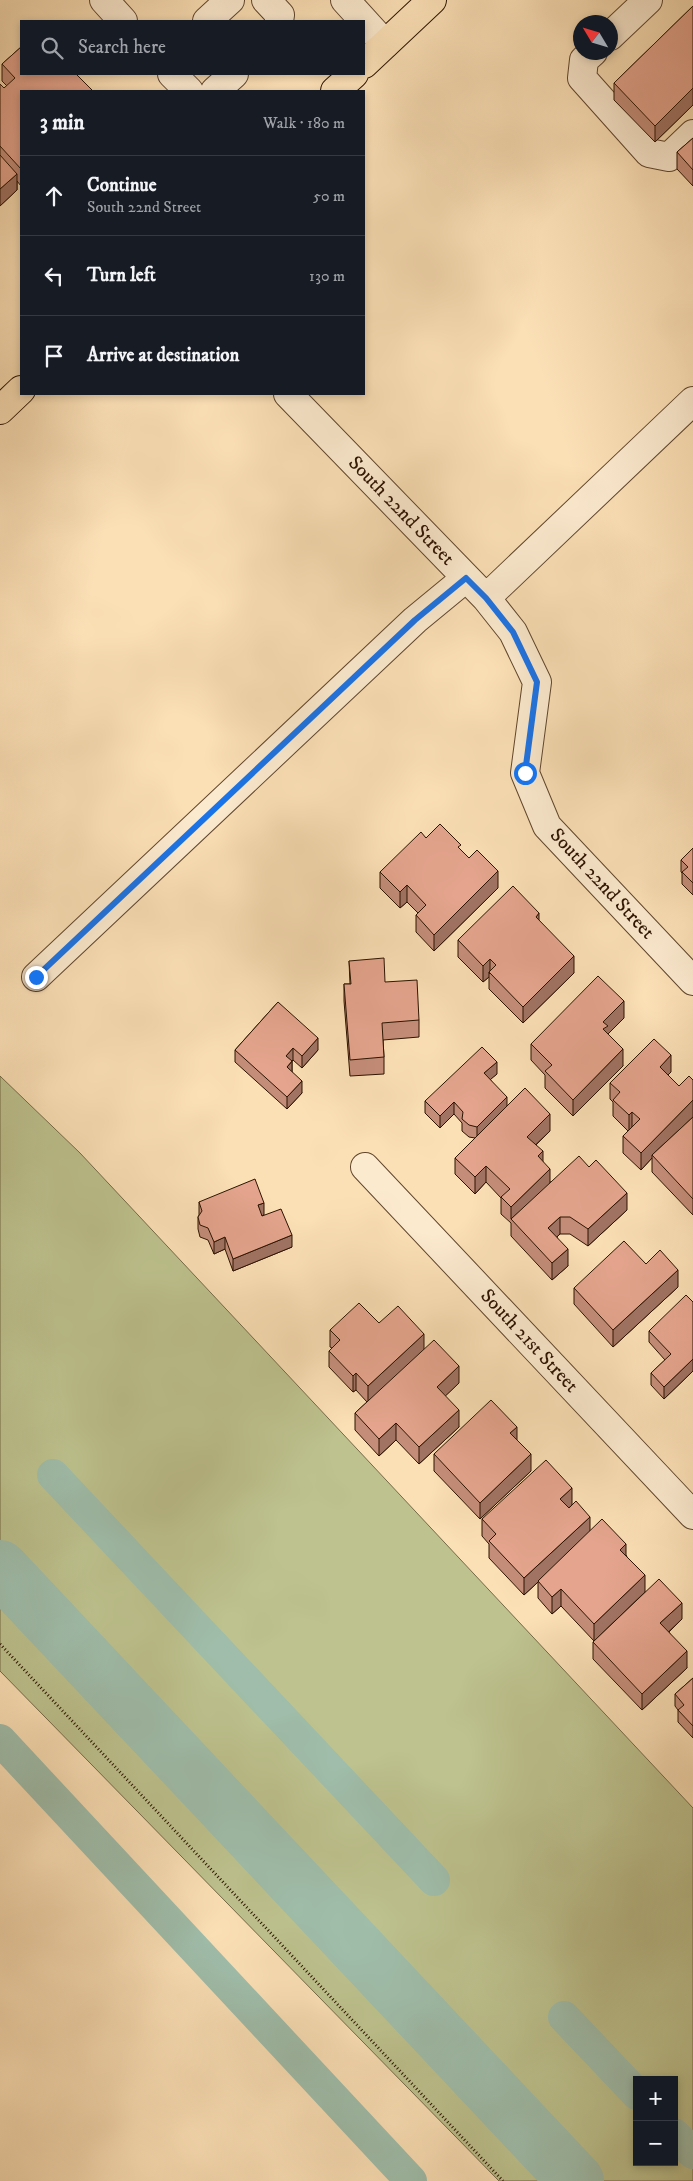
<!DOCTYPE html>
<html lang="en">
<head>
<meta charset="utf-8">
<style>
	:root { --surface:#171b24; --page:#20242c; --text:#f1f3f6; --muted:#9ea1a6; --line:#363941 }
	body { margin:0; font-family:"IM FELL DW Pica",serif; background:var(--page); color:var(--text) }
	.controls { position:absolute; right:15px; bottom:15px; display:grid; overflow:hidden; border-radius:0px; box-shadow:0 2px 8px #0003 }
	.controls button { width:45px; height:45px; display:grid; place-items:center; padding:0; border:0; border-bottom:1px solid var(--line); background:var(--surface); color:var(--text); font:25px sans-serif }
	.compass { position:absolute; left:573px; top:15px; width:45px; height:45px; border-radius:50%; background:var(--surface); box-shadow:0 2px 8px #0003; rotate:308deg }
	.stop { position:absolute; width:15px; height:15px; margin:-11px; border:4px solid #1a73e8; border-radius:50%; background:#fff }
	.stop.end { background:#1a73e8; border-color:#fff; box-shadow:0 1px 5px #0008 }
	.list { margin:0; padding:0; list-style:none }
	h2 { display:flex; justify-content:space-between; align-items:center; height:65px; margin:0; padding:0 20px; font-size:21px }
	h2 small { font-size:16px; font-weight:400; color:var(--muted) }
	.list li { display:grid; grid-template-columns:32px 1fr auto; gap:15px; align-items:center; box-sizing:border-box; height:80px; padding:0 20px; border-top:1px solid var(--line) }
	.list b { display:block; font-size:19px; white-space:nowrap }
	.list p { margin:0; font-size:16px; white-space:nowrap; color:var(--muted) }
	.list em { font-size:16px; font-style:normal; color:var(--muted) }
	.icon { flex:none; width:28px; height:28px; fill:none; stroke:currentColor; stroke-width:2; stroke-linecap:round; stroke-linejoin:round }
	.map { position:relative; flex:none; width:693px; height:2181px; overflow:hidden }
	.search { position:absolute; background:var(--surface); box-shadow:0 2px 8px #0003; left:20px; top:20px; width:345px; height:55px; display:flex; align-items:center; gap:12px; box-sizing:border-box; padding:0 18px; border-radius:0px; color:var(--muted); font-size:19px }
	.panel { position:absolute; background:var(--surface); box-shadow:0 2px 8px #0003; left:20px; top:90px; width:345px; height:305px; border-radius:0px }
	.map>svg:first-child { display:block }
	.green { fill:#bdc28e; stroke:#746a47; fill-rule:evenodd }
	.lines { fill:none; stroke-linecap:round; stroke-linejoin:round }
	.canal { stroke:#9fbdaa; stroke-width:32 }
	.river { stroke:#9fbdaa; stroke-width:56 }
	.minor-casing { stroke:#60462d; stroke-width:30 }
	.major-casing { stroke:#2c1300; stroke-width:30 }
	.path { stroke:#2c1300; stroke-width:3; stroke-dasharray:1 2.5; stroke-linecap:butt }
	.minor { stroke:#fceacf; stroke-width:28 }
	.major { stroke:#fbdfb5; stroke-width:28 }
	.wall { fill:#c48d79; stroke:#2c1300 }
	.shaded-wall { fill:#a07363; stroke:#2c1300 }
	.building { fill:#e4a48d; stroke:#2c1300 }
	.route { stroke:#1a73e8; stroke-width:6 }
	.labels { text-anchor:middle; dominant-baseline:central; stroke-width:5; stroke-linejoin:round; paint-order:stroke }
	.street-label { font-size:20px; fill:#2c1300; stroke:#fceacf }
</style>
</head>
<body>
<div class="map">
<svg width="693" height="2181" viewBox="0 0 693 2181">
	<rect width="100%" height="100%" fill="#fbdfb5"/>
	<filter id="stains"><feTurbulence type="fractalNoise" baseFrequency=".004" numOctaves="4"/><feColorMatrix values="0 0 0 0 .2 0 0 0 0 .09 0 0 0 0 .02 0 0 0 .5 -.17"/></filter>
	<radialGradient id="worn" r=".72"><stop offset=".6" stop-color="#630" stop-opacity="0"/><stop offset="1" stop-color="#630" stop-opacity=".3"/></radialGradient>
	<path class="green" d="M0,1076L80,1153L693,1808V2181H499L0,1671ZM637,2080H674V2162H637Z"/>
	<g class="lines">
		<path class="canal" d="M53,1475L434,1880
			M0,1740L411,2181
			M564,2017L637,2094
			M674,2134L693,2153"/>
		<path class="river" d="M0,1568L576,2181"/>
		<defs>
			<path id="minor" d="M104,0L123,21
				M266,0L280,15L279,21
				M345,0L385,44
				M207,21L230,0
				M610,36L648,0
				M593,52L584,60L582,78L649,153L669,157L693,134
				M172,74L189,91
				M215,91L234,74
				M288,394L486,598L513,632L537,682L525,773L547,826L693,981
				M486,598L693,401
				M36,977L415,620L466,578
				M365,1167L693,1515"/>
			<path id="major" d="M364,64L432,0
				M335,91L354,74
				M0,410L21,390"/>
		</defs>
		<use href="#minor" class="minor-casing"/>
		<use href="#major" class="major-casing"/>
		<path class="path" d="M0,1644L503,2181"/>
		<use href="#minor" class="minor"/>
		<use href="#major" class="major"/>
	</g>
	<path class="wall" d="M693,6V105L655,142L614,100V83Z
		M21,47V186L17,181V190L0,206V84L4,88L7,86L2,81V64Z
		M693,138V186L677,169V152Z
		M426,838L461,850L498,888L434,951L416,932V915L418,913L407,902L400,908L380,888V872Z
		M693,848V895L682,884V873L681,872V860Z
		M539,920L574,973L523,1023L489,989V977L483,982L458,957V940Z
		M349,961L385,982L419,1020V1037L383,1040L384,1057V1074L350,1076L344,1001V984H350Z
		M278,1002L318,1050L302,1068L293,1060L292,1061V1072L302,1093L287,1109L235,1062V1050Z
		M624,1018L608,1034L623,1066L573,1116L545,1088V1075L531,1060V1044Z
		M671,1072L668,1075L693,1117V1215L652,1172V1158L641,1170L623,1153V1136L628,1131L613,1116V1102L610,1099V1083Z
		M497,1074L490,1079L507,1106L550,1131L536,1145L550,1182L627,1210L588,1246L570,1234H560L557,1237L568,1266L552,1280L511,1236V1223L501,1214V1198L486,1182L475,1194L455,1174V1158L475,1138L469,1137L462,1131V1123L454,1114L440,1128L425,1113V1101Z
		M199,1202L264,1215H262L292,1247L233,1271L225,1249L214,1254L208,1240L200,1237L198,1229V1217L199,1215Z
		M646,1264L678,1287L613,1347L574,1304V1288Z
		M693,1302V1371L664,1399L651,1385V1373L665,1360L649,1342V1331Z
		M379,1323L424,1349L459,1383L445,1396L459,1427L419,1464L396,1440L379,1456L355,1430V1413L367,1402L356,1390L353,1392L329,1367V1351L332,1348L330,1347V1330Z
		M434,1454L531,1471L480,1519L434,1471Z
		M572,1505L590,1531L626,1555L645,1592L682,1619L669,1632L687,1668L642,1710L593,1659V1642L594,1641L561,1606L552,1614L538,1598V1582L524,1595L489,1558V1544L482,1536V1519Z
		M693,1678V1738L678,1722V1710L675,1706V1694Z"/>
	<path class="shaded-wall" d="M693,88V105L655,142V126Z
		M17,174V190L0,206V189Z
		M498,871V888L434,951V935Z
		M407,885V902L400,908V892Z
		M539,913V930L536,917Z
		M574,956V973L523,1023V1007Z
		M490,959V974L489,972V977L483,982V966Z
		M624,1001V1018L608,1034L603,1046V1022Z
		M318,1038V1050L302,1068V1056Z
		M293,1048V1060L286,1068V1056Z
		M623,1049V1066L573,1116V1100Z
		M671,1055V1072L660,1083V1067Z
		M292,1061V1073L287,1067Z
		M497,1062V1074L484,1085V1073Z
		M302,1081V1093L287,1109V1097Z
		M507,1097V1109L477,1139V1127Z
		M693,1100V1117L652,1155V1158L641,1170V1153Z
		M454,1102V1114L440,1128V1116Z
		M632,1112V1128L629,1132V1115Z
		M550,1114V1131L527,1153V1137Z
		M543,1151V1168L538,1156Z
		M486,1166V1182L475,1194V1177Z
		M550,1169V1185L511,1219V1207Z
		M627,1193V1210L588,1246V1229Z
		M264,1203V1215L258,1217V1205Z
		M560,1217V1234L548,1245V1228Z
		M292,1235V1247L233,1271V1259Z
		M225,1237V1249L214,1254V1242Z
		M568,1249V1266L552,1280V1263Z
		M678,1270V1287L613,1347V1330Z
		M424,1334V1351L368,1403V1386Z
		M693,1359V1371L664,1399V1387Z
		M459,1366V1383L437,1404V1387Z
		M356,1373V1390L353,1392V1376Z
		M459,1410V1427L419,1464V1447Z
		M396,1423V1440L379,1456V1439Z
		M517,1427V1444L510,1433Z
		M531,1454V1471L480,1519V1503Z
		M572,1488V1505L560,1516V1499Z
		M590,1517V1534L524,1595V1578Z
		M626,1544V1561L620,1550Z
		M645,1575V1592L594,1641V1624Z
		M561,1589V1606L552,1614V1597Z
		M682,1603V1619L660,1640V1623Z
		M687,1651V1668L642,1710V1694Z"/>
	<path class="building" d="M693,6V88L655,126L614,83Z
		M21,47V74H76L93,91H21V169L0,146V84L4,88L15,78L2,64Z
		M693,138V170L677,152Z
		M0,155L17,174L0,189Z
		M440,824L461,845L458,847L469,858L477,850L498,871L434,935L416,915L426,905L407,885L400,892L380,872L421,832L426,838Z
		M693,848V883L682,872L688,867L681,860Z
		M513,886L539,913L536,917L574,956L523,1007L489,972L496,965L490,959L483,966L458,940Z
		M384,958L385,982L417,980L419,1020L382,1023L384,1057L350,1060L344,984H351L349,961Z
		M598,976L624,1001L603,1022L608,1026L603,1029L623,1049L573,1100L545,1071L552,1065L531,1044Z
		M278,1002L318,1038L302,1056L293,1048L286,1056L292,1061L287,1067L302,1081L287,1097L235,1050Z
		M654,1039L671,1055L660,1067L679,1086L689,1076L693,1080V1100L641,1153L623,1136L640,1119L632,1112L629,1115L613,1100L620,1092L610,1083Z
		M482,1047L497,1062L484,1073L507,1097L477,1127L469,1125L462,1119L463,1112L454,1102L440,1116L425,1101Z
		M525,1088L550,1114L527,1137L543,1151L538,1156L550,1169L511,1207L501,1197L510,1189L486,1166L475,1177L455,1158Z
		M693,1117V1199L652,1155Z
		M579,1156L589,1167L596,1160L627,1193L588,1229L570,1217H560L548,1228L568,1249L552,1263L511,1219Z
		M255,1179L264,1203L258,1205L262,1216L281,1209L292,1235L233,1259L225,1237L214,1242L208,1228L200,1225L198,1217L202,1211L199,1202Z
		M624,1241L646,1264L660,1250L678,1270L613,1330L574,1288Z
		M686,1295L693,1302V1359L664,1387L651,1373L671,1354L649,1331Z
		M359,1303L379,1323L398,1306L424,1334L368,1386L356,1373L353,1376L329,1351L340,1340L330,1330Z
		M434,1340L459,1366L437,1387L459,1410L419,1447L396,1423L379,1439L355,1413Z
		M491,1400L517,1427L510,1433L531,1454L480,1503L434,1454Z
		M546,1460L572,1488L560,1499L569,1508L576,1501L590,1517L524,1578L489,1541L496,1534L482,1519Z
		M602,1519L626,1544L620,1550L645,1575L594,1624L561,1589L552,1597L538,1581Z
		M659,1579L682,1603L660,1623L687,1651L642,1694L593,1642Z
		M693,1678V1726L678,1710L684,1705L675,1694Z"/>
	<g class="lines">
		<path class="route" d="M36,977L415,620L466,578L486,598L513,632L537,682L525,773"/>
	</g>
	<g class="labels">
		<g class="street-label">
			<text transform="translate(401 511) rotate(46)">South 22nd Street</text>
			<text transform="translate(602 884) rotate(47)">South 22nd Street</text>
			<text transform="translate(529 1341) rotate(47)">South 21st Street</text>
		</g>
	</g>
	<rect width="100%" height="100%" filter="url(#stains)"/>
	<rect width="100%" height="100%" fill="url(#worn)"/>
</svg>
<div class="controls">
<button>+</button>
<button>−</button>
</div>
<svg class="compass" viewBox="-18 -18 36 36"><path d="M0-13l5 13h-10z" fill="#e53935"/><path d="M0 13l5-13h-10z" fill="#9ea1a6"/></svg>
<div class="stop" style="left:525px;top:773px"></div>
<div class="stop end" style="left:36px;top:977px"></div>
<div class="search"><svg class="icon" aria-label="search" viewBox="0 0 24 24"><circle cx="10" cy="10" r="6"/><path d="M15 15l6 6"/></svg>Search here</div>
<section class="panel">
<h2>3 min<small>Walk · 180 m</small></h2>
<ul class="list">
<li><svg class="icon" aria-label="ahead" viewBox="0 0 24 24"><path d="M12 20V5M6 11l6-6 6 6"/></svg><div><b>Continue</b><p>South 22nd Street</p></div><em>50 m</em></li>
<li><svg class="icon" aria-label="left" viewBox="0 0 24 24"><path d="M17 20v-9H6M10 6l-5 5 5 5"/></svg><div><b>Turn left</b></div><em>130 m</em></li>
<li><svg class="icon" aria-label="arrive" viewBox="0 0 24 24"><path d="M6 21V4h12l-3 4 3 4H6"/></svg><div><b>Arrive at destination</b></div></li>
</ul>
</section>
</div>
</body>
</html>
